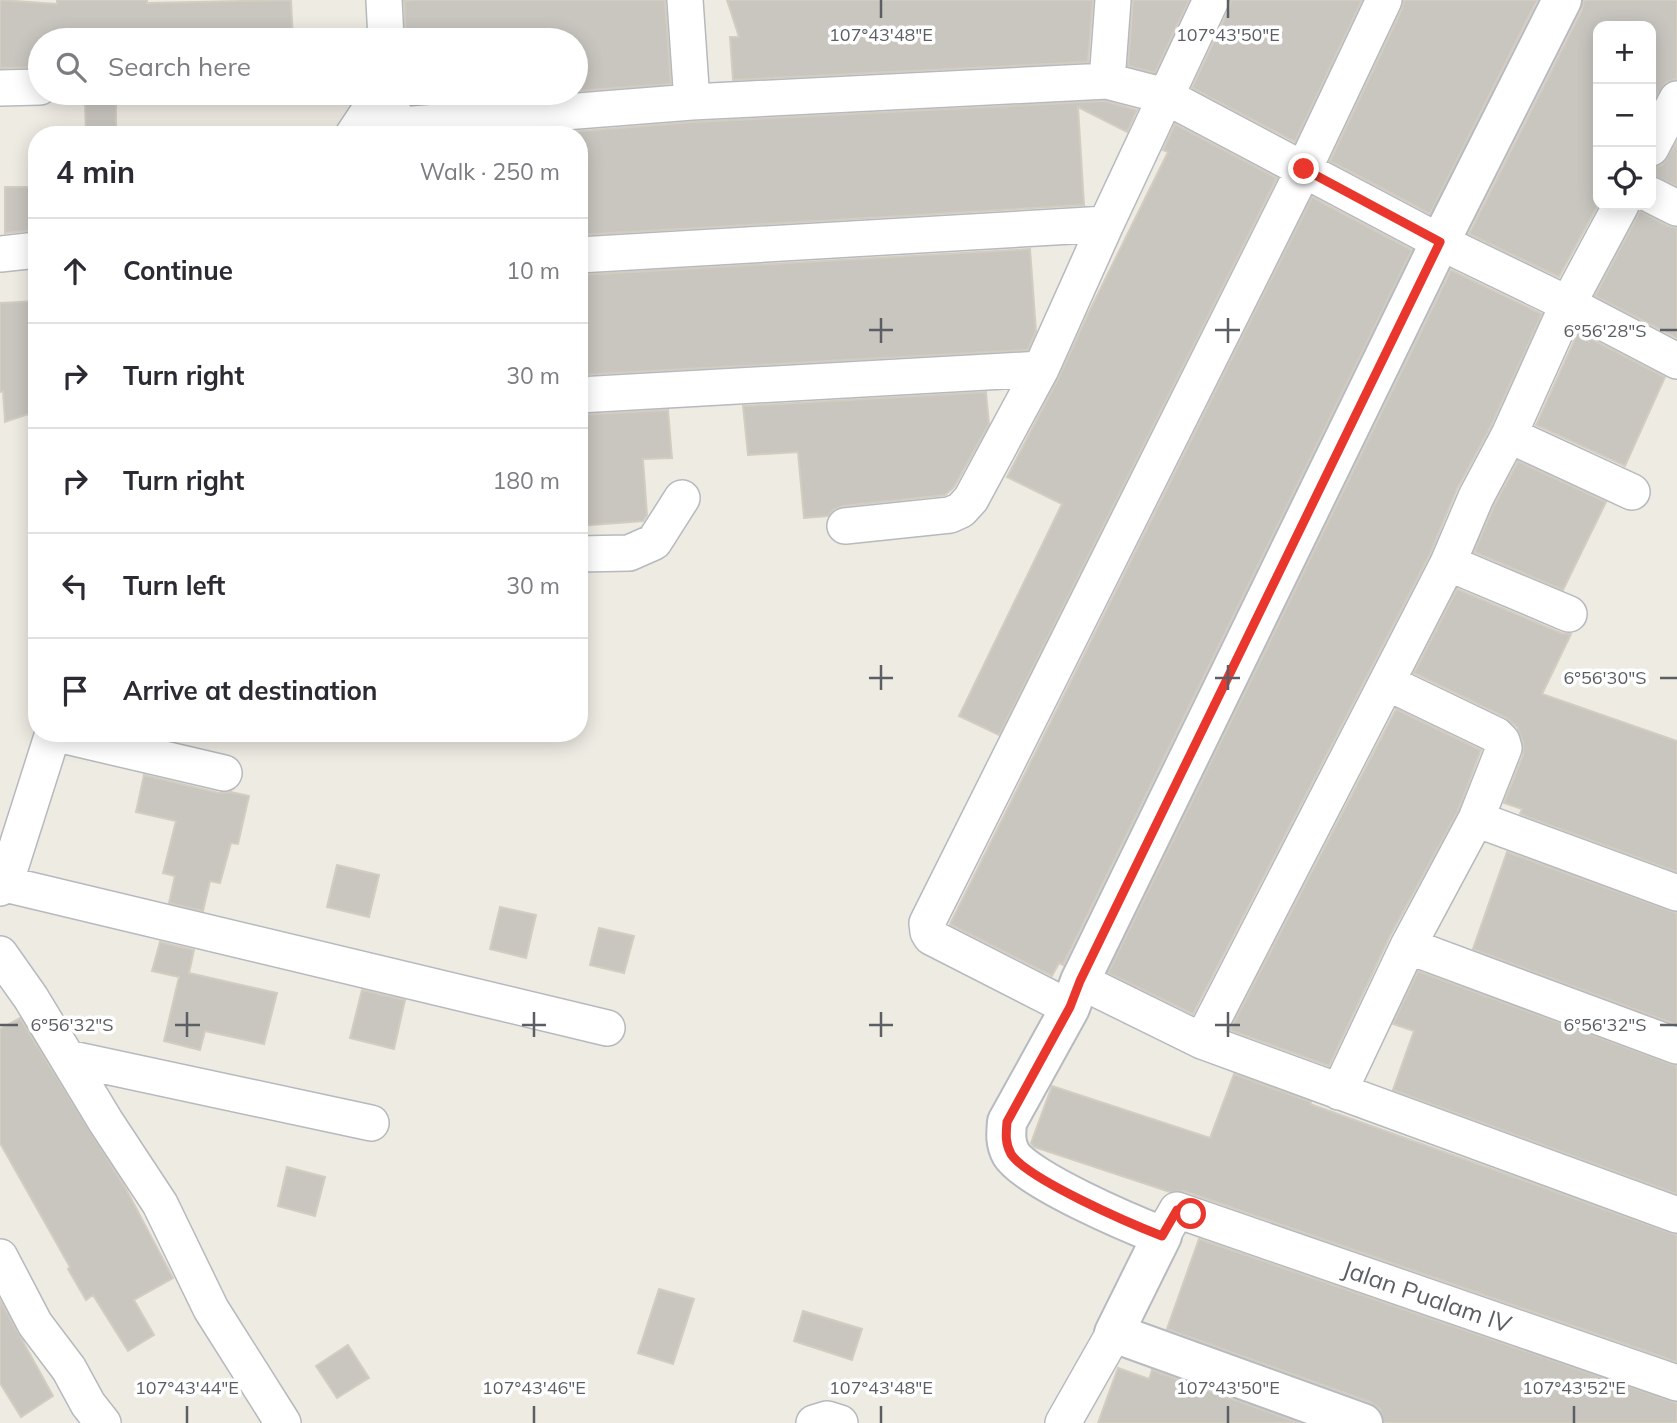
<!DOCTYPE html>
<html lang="en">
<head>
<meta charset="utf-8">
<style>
	:root { --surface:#fff; --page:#f7f7f7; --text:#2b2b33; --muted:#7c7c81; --line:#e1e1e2 }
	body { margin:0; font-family:Mulish,sans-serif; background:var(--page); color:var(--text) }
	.controls { position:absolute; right:21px; top:21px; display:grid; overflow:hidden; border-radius:14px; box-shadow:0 4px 18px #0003 }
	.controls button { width:63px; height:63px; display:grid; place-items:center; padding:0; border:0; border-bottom:2px solid var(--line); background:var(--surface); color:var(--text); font:35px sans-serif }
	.stop { position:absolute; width:21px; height:21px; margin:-16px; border:5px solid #ea372d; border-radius:50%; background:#fff }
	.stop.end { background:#ea372d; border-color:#fff; box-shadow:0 2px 7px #0008 }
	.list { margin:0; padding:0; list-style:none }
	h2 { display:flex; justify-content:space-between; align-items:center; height:91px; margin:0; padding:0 28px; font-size:30px }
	h2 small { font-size:23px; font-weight:400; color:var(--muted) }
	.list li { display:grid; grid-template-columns:46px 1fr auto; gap:21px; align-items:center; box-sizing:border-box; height:105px; padding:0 28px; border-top:2px solid var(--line) }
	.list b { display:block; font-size:26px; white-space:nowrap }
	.list em { font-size:23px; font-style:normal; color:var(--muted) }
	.icon { flex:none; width:38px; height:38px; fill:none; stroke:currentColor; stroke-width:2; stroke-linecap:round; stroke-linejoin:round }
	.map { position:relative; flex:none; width:1677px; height:1423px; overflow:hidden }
	.search { position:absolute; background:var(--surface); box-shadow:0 4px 18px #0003; left:28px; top:28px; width:560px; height:77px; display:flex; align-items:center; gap:18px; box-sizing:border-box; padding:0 24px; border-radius:38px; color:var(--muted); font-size:26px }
	.panel { position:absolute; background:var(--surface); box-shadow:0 4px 18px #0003; left:28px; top:126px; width:560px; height:616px; border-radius:28px }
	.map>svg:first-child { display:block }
	.building { fill:#c9c6c0; stroke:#d3cdc1; stroke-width:2 }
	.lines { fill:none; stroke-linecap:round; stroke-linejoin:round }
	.street-casing { stroke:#b6b9bd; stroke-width:38 }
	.secondary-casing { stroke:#b7babf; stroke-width:42 }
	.street { stroke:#fff; stroke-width:35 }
	.secondary { stroke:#fff; stroke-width:38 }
	.route { stroke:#ea372d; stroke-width:9 }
	.ticks { fill:none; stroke:#5b5f64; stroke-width:2.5 }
	.labels { text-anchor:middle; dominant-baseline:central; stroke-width:7; stroke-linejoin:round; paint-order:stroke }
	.street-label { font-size:24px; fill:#5b5f64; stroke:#fff }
	.ticks-label { font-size:18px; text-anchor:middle; fill:#5b5f64; stroke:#fff; stroke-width:7; stroke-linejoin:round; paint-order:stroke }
</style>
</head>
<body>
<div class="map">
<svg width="1677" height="1423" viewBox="0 0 1677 1423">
	<rect width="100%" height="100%" fill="#eeebe3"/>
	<path class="building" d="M0,0L57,4V0H147V3L291,0L293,40H40V67L0,68Z
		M414,0H665L671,84L576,91V40H406L404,1Z
		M727,0H1093L1088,62L733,80L730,37H739Z
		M1133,0H1189L1155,73L1128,66Z
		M1231,0H1362L1295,142L1192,88L1229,9Z
		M1404,0H1537L1430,214L1330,161L1402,9Z
		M1584,0H1677V79L1666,82L1651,106V26H1598V205L1559,277L1469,234L1582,10Z
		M410,93H553L412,104Z
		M116,98V135H86L85,100Z
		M1105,101L1137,110L1127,132L1078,107L1084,205L579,235V135H533L693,122Z
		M1175,124L1277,178L999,735L959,716L1062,504L1007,477L1059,377L1088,314L1168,152L1163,150Z
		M1677,142V186L1651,175V168L1662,165Z
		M5,187H33V192H37V230L5,233Z
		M1312,197L1412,250L1063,965L1059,963L1052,976L950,924Z
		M1640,211L1668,226L1677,228V338L1595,296Z
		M1030,249L1036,331L1028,350L579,375V275Z
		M1451,270L1542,314L1491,426L1457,489L1430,554L1193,1014L1108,973Z
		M37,301V411L5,422L3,391L0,392V303Z
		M1578,332L1665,377L1625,466L1536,425Z
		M986,392L989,424L954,487L945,495L843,506L834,509L828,516L804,518L798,452L748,455L743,406Z
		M668,410L672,458L643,459L647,515L643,521L579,526V415Z
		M1518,461L1606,502L1563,590L1474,552L1494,506Z
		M1457,589L1561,633L1571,634L1542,694L1677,741V872L1520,814L1522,809L1504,803L1523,755V742L1517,727L1505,717L1414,673Z
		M1396,709L1481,750L1458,811L1390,936L1329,1066L1230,1030Z
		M144,775L219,793L231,792L249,796L238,844L231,843L220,883L210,881L203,911L169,903L175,876L163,873L176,821L136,812Z
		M1507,852L1677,913V1025L1473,949Z
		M337,865L379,875L369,917L327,907Z
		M500,907L536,915L526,958L490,949Z
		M599,928L634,936L624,973L590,965Z
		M160,942L194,950L189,973L277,993L264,1044L205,1031L200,1050L164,1041L179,977L152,971Z
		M1418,971L1677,1066V1194L1393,1090L1414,1031L1393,1024Z
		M362,990L405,1000L394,1049L350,1038Z
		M20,1018L126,1189L173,1278L134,1300L154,1335L128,1351L93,1295L86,1300L68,1269L70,1267L0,1143V1029Z
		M1234,1074L1311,1102L1310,1104L1677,1235V1362L1184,1191L1170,1192L1034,1147L1031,1143L1052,1086L1210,1138Z
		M287,1167L325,1177L315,1216L278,1206Z
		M1199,1239L1677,1403V1423H1384L1380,1409L1370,1402L1167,1329Z
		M659,1289L694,1299L673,1364L638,1353Z
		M0,1300L53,1396L21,1417L0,1383Z
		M803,1311L862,1329L852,1360L794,1341Z
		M348,1345L369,1378L337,1398L316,1366Z
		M1118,1368L1149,1379L1152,1370L1299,1423H1098Z"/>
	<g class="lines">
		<defs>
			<path id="street" d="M384,0L386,40
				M685,0L692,102
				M1107,81L1165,96L1440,242L1568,304L1677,361
				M0,88L40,87
				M390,93L394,120L400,125L692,102L1107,81L1113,0
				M353,135L381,93
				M1651,148L1677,99
				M1651,195L1677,208
				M0,254L37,250
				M579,255L1106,224L1211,0
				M579,395L1041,369L1106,224
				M1509,435L1632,492
				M845,526L950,515L961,510L971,499L1041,369
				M579,554L629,553L654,542L682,498
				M1448,563L1569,614
				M1388,683L1496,735L1502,741L1504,748L1476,819L1408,946
				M1476,819L1677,893
				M5,884L607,1028
				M0,888L5,884L53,733L224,773
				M0,954L31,998L106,1122L160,1204L211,1309L283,1423
				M1080,981L1202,1041L1677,1215
				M1070,1008L931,937L928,932L927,923L1304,169L1384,0
				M1202,1041L1448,563L1476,497L1509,435L1568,304L1621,205
				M68,1058L371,1123
				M1339,1092L1408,946L1677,1046
				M1162,1236L1177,1210L1677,1383
				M0,1257L35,1324L69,1369L88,1404L103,1423
				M814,1423L827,1419L840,1423
				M1063,1423L1114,1333"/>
			<path id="secondary" d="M1363,1423L1114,1333L1162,1236C1131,1224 1027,1180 1011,1154C1005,1143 1006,1134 1007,1122L1070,1008L1080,981L1440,242L1562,0"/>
		</defs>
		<use href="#street" class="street-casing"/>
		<use href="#secondary" class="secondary-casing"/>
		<use href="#street" class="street"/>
		<use href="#secondary" class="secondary"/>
	</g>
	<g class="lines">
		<path class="route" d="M1191,1214L1177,1210L1162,1236C1131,1224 1027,1179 1011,1154C1005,1143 1006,1134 1007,1122L1070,1007L1080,981L1440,242L1304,169"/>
	</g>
	<path class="ticks" d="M881,0V18M1228,0V18M881,318V343M1228,318V343M869,330H893M1215,330H1240M1660,330H1677M881,665V690M1228,665V690M869,678H893M1215,678H1240M1660,678H1677M187,1012V1037M534,1012V1037M881,1012V1037M1228,1012V1037M0,1025H18M175,1025H200M522,1025H546M869,1025H893M1215,1025H1240M1660,1025H1677M187,1406V1423M534,1406V1423M881,1406V1423M1228,1406V1423M1574,1406V1423"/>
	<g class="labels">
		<g class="street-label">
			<text transform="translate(1427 1296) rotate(19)">Jalan Pualam IV</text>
		</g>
	</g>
	<g class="ticks-label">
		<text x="881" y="41">107°43'48"E</text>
		<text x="1228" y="41">107°43'50"E</text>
		<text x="1605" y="337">6°56'28"S</text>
		<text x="1605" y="684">6°56'30"S</text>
		<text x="72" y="1031">6°56'32"S</text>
		<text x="1605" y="1031">6°56'32"S</text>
		<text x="187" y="1394">107°43'44"E</text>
		<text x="534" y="1394">107°43'46"E</text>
		<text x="881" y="1394">107°43'48"E</text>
		<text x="1228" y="1394">107°43'50"E</text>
		<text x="1574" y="1394">107°43'52"E</text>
	</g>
</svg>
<div class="controls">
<button>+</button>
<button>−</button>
<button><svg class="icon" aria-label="locate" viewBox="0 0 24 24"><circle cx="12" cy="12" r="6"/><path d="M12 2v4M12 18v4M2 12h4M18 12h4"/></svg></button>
</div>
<div class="stop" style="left:1191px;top:1214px"></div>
<div class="stop end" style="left:1304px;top:169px"></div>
<div class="search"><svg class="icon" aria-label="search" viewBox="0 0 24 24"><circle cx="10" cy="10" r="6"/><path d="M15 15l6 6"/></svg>Search here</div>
<section class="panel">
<h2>4 min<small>Walk · 250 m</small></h2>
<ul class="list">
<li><svg class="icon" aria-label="ahead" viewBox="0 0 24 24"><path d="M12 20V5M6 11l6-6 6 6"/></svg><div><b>Continue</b></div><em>10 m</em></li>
<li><svg class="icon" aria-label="right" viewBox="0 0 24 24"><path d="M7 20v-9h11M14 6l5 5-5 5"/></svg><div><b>Turn right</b></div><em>30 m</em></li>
<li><svg class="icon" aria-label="right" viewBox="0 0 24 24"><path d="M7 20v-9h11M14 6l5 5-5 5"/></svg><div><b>Turn right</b></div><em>180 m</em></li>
<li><svg class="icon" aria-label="left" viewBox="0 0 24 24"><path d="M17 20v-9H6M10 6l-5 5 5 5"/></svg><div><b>Turn left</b></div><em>30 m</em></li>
<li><svg class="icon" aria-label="arrive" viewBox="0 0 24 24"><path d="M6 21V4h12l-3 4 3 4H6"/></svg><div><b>Arrive at destination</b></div></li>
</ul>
</section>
</div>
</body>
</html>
